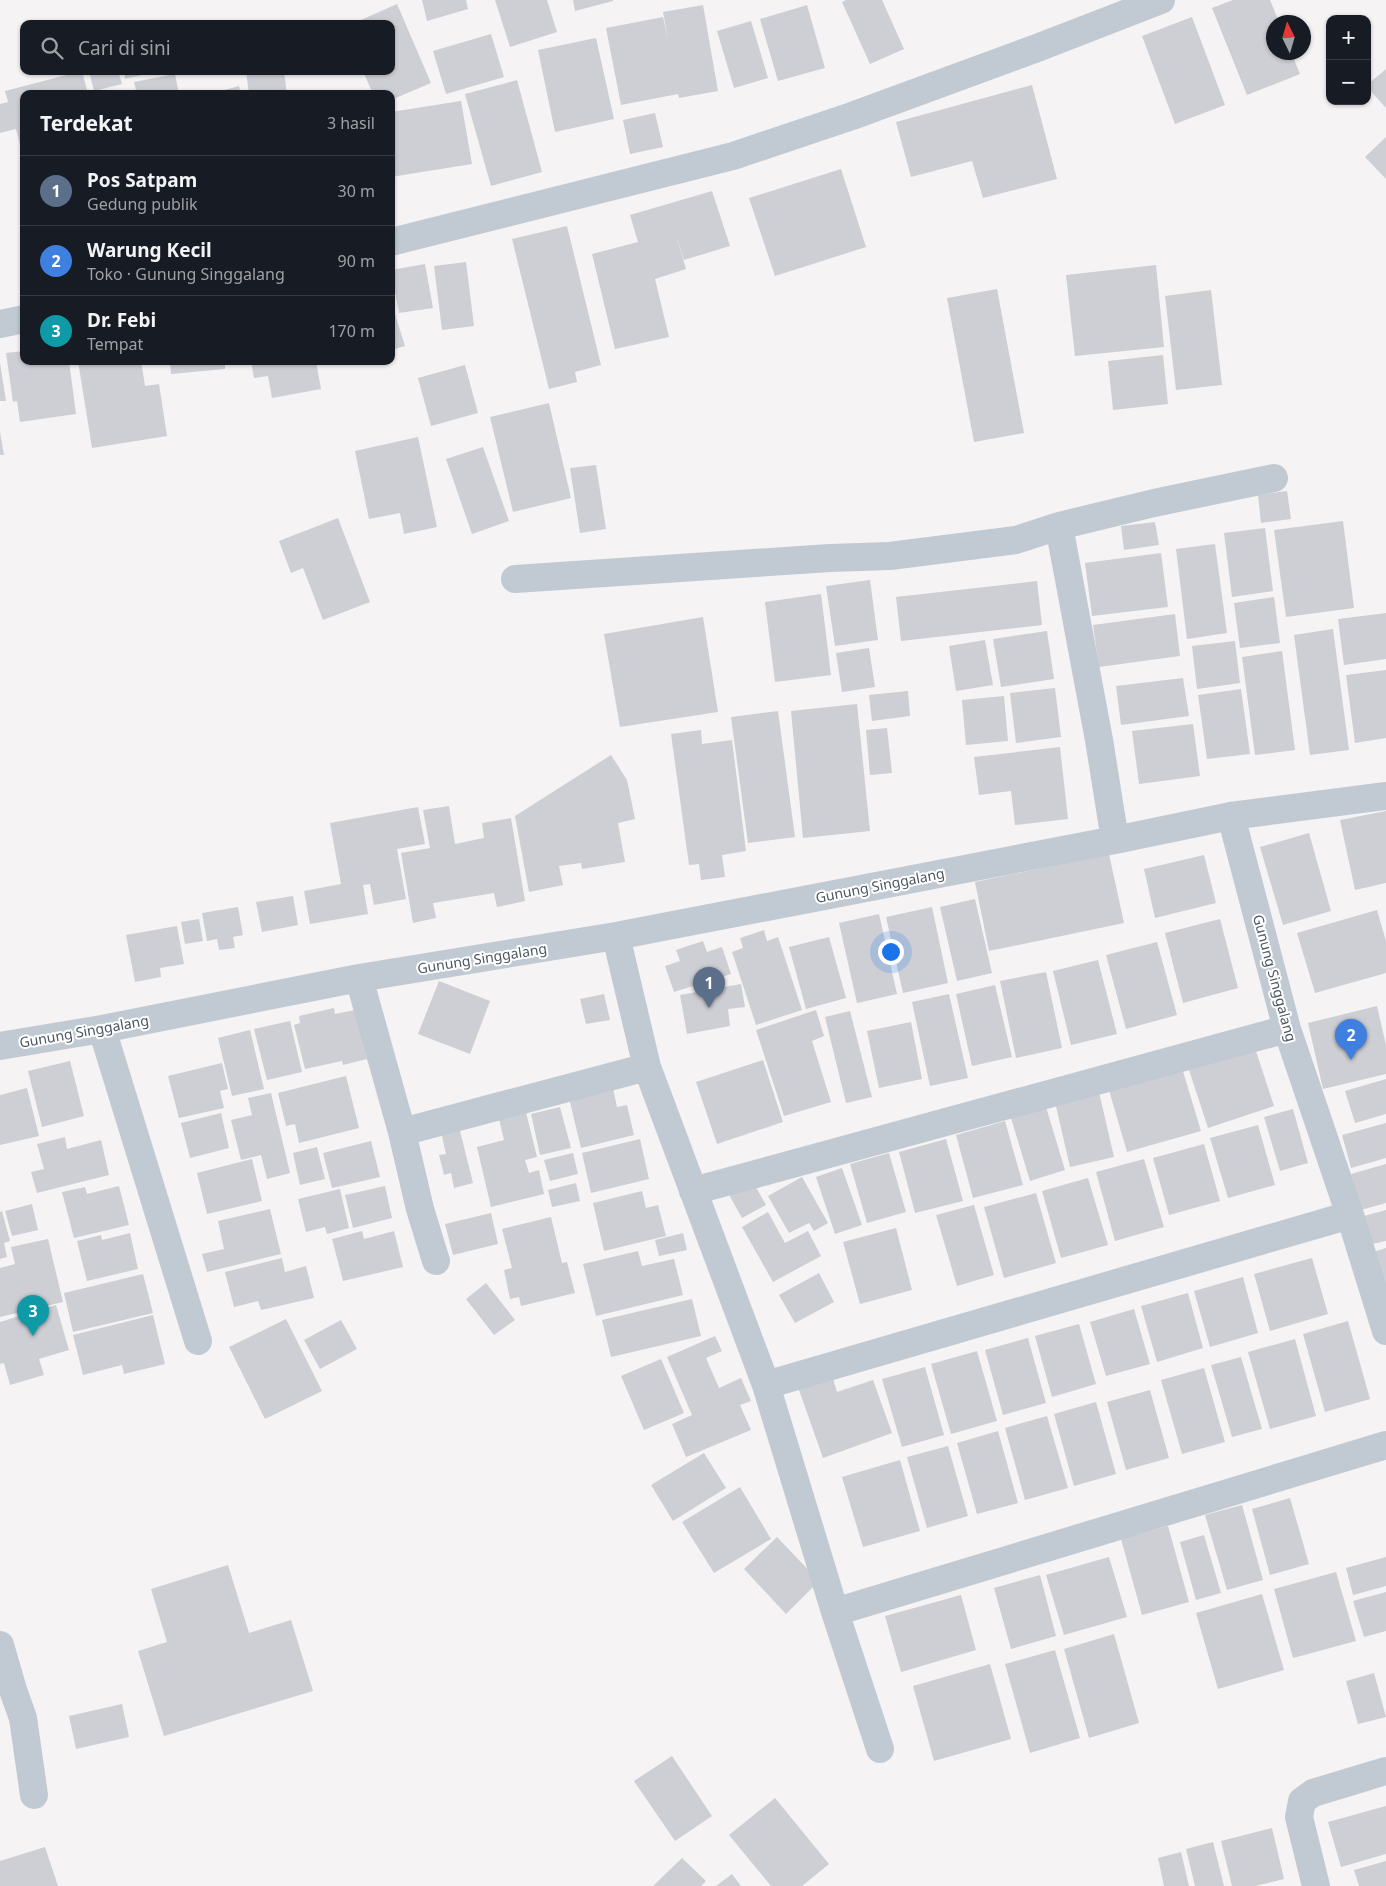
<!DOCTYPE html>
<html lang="id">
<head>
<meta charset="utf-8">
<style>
	:root { --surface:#171b24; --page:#242831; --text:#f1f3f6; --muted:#9ea1a6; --line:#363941; --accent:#ea580c }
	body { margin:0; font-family:"Noto Sans",sans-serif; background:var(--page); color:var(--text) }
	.controls { position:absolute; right:15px; top:15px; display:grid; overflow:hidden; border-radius:10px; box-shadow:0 1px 4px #0004 }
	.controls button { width:45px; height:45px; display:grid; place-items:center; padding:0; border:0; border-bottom:1px solid var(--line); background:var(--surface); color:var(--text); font:25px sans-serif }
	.compass { position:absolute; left:1266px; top:15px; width:45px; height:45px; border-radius:50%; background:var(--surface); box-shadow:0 1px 4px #0004; rotate:355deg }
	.you { position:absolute; left:890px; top:951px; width:18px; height:18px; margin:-12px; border:4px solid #fff; border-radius:50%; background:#1a73e8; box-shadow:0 0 0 8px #1a73e833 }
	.badge { display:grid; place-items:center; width:32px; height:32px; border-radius:50%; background:var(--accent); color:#fff; font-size:16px; font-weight:700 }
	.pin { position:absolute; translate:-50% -41px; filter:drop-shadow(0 1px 2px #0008) }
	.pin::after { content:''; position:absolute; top:26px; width:18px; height:15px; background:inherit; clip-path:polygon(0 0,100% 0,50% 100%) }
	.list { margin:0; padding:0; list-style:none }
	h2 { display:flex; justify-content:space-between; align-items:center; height:65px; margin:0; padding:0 20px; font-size:21px }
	h2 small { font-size:16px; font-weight:400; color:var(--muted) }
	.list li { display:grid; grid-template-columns:32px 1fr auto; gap:15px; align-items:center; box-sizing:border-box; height:70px; padding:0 20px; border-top:1px solid var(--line) }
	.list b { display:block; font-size:19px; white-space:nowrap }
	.list p { margin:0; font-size:16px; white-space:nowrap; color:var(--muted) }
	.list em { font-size:16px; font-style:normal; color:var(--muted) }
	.icon { flex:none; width:28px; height:28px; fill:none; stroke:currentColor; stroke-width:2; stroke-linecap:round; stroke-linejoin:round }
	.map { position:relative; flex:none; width:1386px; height:1886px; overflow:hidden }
	.search { position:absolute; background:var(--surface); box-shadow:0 1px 4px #0004; left:20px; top:20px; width:375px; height:55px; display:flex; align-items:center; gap:12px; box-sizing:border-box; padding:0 18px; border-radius:10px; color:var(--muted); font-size:19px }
	.panel { position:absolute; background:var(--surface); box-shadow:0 1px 4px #0004; left:20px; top:90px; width:375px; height:275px; border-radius:10px }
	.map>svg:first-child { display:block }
	.building { fill:#cdcfd5 }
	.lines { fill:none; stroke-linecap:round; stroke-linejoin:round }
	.minor { stroke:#c1cad2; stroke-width:28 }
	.labels { text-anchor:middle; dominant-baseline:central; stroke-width:4; stroke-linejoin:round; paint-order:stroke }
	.street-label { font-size:14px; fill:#4a5661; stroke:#fff }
</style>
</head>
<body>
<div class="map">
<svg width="1386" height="1886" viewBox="0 0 1386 1886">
	<rect width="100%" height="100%" fill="#f5f3f3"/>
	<path class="building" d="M422,0H466L468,9L427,21Z
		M495,0H547L557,32L510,47Z
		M573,0H613V1L575,11Z
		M846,0H882L904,49L870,64L842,2Z
		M1233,0H1270L1279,22H1274V52H1291L1300,74L1247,95L1212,8Z
		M397,4L431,83L391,100V94H373L363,71H391V24H352Z
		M703,5L718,91L679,98L678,94L621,105L606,28L663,17L668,39L663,12Z
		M807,5L825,68L778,81L760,19Z
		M1192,17L1225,105L1175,124L1142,36Z
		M751,21L768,78L734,88L717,31Z
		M491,34L504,77L446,94L433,51Z
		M596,38L614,119L555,132L538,50Z
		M1386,69V108L1367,87V85Z
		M82,71L88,94H24V151L22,152L16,129L0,133V104L8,102L5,91Z
		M89,71H118L122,84L94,91Z
		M124,71H154V72L125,79Z
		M246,71H284L287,94H249Z
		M175,74L179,94H137L134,82Z
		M517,80L542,172L491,186L465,94Z
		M1032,85L1057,179L983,198L972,161L911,177L896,122Z
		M239,86L241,94H214V93Z
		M461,101L472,164L391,177V112Z
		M655,113L663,147L630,154L623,120Z
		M1386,137V179L1365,157Z
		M841,169L866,247L775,276L749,198Z
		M712,191L730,246L684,260L676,234L686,269L655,279L669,337L615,349L592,254L638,242L630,215Z
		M567,226L601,365L575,372L577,382L549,389L512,239Z
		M466,262L474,326L442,330L434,266Z
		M425,264L433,308L399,313L391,270Z
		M1156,265L1164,347L1075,356L1066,275Z
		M997,289L1024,433L974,442L947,298Z
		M1211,290L1222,385L1176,390L1165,296Z
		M391,301L405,346L391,350Z
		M24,351V361H69L76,414L20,422L17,401L13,402L6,353Z
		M1163,355L1168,404L1113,410L1108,361Z
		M78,361H141L145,386L159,384L167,436L92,448Z
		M170,361H225V369L171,374Z
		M251,361H316L321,389L272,398L268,376L254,378Z
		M0,363L6,401H0Z
		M465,365L478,413L431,426L418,378Z
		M549,403L571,498L513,512L490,417Z
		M0,432L4,455H0Z
		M418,437L437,527L404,534L400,513L369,519L355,451Z
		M483,447L509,521L472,534L446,459Z
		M596,465L606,529L580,533L570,468Z
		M1287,491L1291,519L1261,523L1258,495Z
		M338,518L370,602L323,620L303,568L291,573L279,541Z
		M1343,521L1354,608L1286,617L1274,530Z
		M1155,522L1159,545L1124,550L1121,526Z
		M1265,528L1273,591L1232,597L1224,533Z
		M1215,544L1227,633L1187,639L1176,549Z
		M1161,553L1168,607L1092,616L1085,563Z
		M870,580L878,640L835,646L826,586Z
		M1037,581L1042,625L901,641L896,597Z
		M821,594L831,675L775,682L765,602Z
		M1274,597L1280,643L1240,648L1234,603Z
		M1386,613V659L1344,665L1338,619Z
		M1175,614L1180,656L1099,667L1093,625Z
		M703,617L718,712L620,727L604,634Z
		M1333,629L1349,750L1310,755L1294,635Z
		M1047,631L1054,679L1001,687L993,639Z
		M985,640L993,685L956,691L949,646Z
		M1235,641L1240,683L1197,689L1192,646Z
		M869,648L875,687L842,692L836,653Z
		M1282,651L1295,750L1255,755L1242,657Z
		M1386,670V738L1355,743L1346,675Z
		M1183,678L1189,716L1121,725L1116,686Z
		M1055,688L1061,737L1016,743L1010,693Z
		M1241,689L1250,754L1207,759L1198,695Z
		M908,691L910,716L872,721L869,695Z
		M1004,696L1008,741L966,745L962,700Z
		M857,704L870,831L803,838L791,711Z
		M778,711L795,837L748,843L731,717Z
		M1193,724L1200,776L1139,784L1132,731Z
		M887,728L892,773L870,775L866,730Z
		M701,730L702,744L732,740L746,851L722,855L725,877L701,880L699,864L689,865L671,734Z
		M1060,747L1068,819L1015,825L1011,791L979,795L974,757Z
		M611,755L627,780L635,819L618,823L625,862L582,869L581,863L559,866L563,885L529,892L515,816Z
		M449,806L455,844L484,838L482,823L511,818L525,901L497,907L494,893L433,903L436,918L413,923L401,853L430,848L423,810Z
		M418,807L425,844L397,849L406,899L374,905L370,884L363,885L368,914L310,924L304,891L341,884L330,823Z
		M1386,811V883L1355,890L1340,820Z
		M1309,833L1331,911L1283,925L1260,847Z
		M1109,854L1124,923L989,951L975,882Z
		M1204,855L1216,903L1155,918L1144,869Z
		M293,896L298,925L262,932L256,902Z
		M975,899L992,973L957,981L940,907Z
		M238,907L243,935L233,937L235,948L219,950L217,939L207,941L202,913Z
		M932,907L948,983L903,993L886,917Z
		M1377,910L1386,941V973L1315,993L1297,933Z
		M879,914L897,994L857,1003L839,923Z
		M199,919L203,941L185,944L181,922Z
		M1220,919L1238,988L1183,1003L1165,933Z
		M177,926L184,964L160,968L161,977L135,982L126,935Z
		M764,930L767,941L778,937L802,1010L756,1025L732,952L743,948L740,938Z
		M829,937L846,998L806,1009L789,947Z
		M703,941L707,952L722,947L731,974L674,992L665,966L680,961L676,950Z
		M1157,942L1177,1015L1126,1029L1106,955Z
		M1098,960L1117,1034L1071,1045L1053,971Z
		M1046,972L1062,1048L1016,1058L1000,981Z
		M439,981L490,1001L470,1054L418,1034Z
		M741,984L745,1007L728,1009L730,1026L687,1034L680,995Z
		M995,985L1012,1057L972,1066L956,994Z
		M604,994L610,1020L586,1024L580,999Z
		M949,994L968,1078L930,1086L912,1002Z
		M1377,1006L1386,1045V1074L1323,1089L1308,1023Z
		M334,1008L335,1014L355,1010L367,1059L343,1065L342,1061L305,1069L294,1025L300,1023L299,1016Z
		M816,1010L824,1036L812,1041L831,1102L784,1116L756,1030Z
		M850,1011L872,1097L846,1103L825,1017Z
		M290,1021L302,1072L267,1080L254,1029Z
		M911,1022L922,1079L879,1088L867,1031Z
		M250,1030L264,1089L232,1096L218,1038Z
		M1254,1045L1274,1106L1208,1128L1188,1067Z
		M763,1060L783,1122L717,1144L696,1082Z
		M70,1061L84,1116L42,1127L28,1071Z
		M222,1063L228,1089L220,1091L224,1108L179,1118L168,1076Z
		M1182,1068L1201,1131L1127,1152L1109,1090Z
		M346,1076L359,1128L299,1143L295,1124L286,1126L278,1093Z
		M1386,1079V1114L1355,1123L1345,1091Z
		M612,1083L617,1107L627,1105L634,1135L581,1148L568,1094Z
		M27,1088L39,1136L0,1145V1095Z
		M1099,1092L1114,1157L1070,1167L1055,1102Z
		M271,1093L290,1173L267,1179L261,1155L241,1160L231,1120L252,1115L248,1098Z
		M560,1107L571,1148L540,1155L531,1114Z
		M1046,1107L1065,1170L1030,1181L1011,1118Z
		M1293,1109L1308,1163L1280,1171L1264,1117Z
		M526,1112L537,1157L525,1160L529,1173L539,1170L544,1194L491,1207L477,1147L504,1140L499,1119Z
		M221,1113L229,1148L190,1158L181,1123Z
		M1005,1121L1023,1185L973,1198L956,1135Z
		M1386,1123V1158L1351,1168L1342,1135Z
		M1258,1125L1275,1185L1228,1198L1210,1138Z
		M459,1127L473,1183L454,1188L451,1173L444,1175L439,1155L446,1154L441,1132Z
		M65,1137L67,1149L101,1140L109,1175L37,1193L31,1172L44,1169L37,1144Z
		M640,1139L649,1179L591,1193L582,1153Z
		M946,1139L963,1201L915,1213L899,1152Z
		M371,1141L380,1177L332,1188L323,1153Z
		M1204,1144L1220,1201L1169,1215L1153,1158Z
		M317,1147L325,1179L300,1185L293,1153Z
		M573,1153L578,1174L550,1181L544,1160Z
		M889,1153L906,1212L867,1223L850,1164Z
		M252,1159L262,1201L207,1214L197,1173Z
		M1144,1159L1164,1227L1115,1241L1096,1172Z
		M1386,1164V1203L1361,1210L1351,1174Z
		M842,1168L862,1225L835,1234L816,1177Z
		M802,1177L828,1223L814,1231L809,1223L789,1233L768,1196Z
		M1088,1178L1108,1245L1061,1258L1042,1191Z
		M752,1180L766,1205L742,1218L728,1193Z
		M576,1183L580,1201L552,1207L548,1190Z
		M119,1186L129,1225L74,1238L62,1192L85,1187L87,1194Z
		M385,1186L392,1218L353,1228L345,1195Z
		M340,1189L349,1228L327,1234L325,1227L306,1232L298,1199Z
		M642,1191L646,1208L658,1205L666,1236L604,1251L593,1203Z
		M1036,1193L1056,1263L1004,1278L984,1207Z
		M32,1204L38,1230L12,1236L5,1211Z
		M974,1205L994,1275L957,1286L936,1215Z
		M270,1209L281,1254L207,1272L202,1254L224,1249L218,1221Z
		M1386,1210V1241L1372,1244L1364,1216Z
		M2,1211L10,1241L4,1243L7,1257L0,1259V1212Z
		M768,1212L785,1243L808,1231L821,1256L773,1282L742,1227Z
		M491,1213L498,1244L453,1255L445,1224Z
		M551,1217L562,1263L567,1262L575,1293L521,1306L519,1297L510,1299L504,1270L512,1268L502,1229Z
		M896,1228L912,1290L860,1304L843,1242Z
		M362,1231L364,1239L394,1231L403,1267L343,1281L332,1239Z
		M130,1233L138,1269L87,1281L77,1241L101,1235L102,1240Z
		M683,1233L687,1250L659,1256L655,1240Z
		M48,1239L63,1302L0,1317V1268L15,1264L11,1247Z
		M1386,1248V1293L1373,1252Z
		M638,1251L642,1266L674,1259L683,1295L596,1316L583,1264Z
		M282,1258L285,1272L306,1266L314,1298L261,1310L258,1301L234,1307L225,1272Z
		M1312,1258L1328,1314L1270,1331L1254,1274Z
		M819,1273L834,1302L795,1323L779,1295Z
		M143,1274L153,1313L73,1332L64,1293Z
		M1243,1277L1258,1333L1210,1347L1194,1291Z
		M486,1283L515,1320L494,1335L466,1299Z
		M1188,1293L1203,1348L1157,1362L1141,1306Z
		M692,1299L701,1336L611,1357L602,1320Z
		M56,1305L69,1350L39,1359L44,1375L10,1385L4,1363L0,1364V1322Z
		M1134,1309L1150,1364L1106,1376L1090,1322Z
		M153,1315L165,1364L124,1374L122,1365L83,1375L73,1335Z
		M286,1319L322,1391L265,1419L229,1347Z
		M341,1320L357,1349L320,1369L304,1340Z
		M1348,1321L1370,1399L1325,1412L1303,1334Z
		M1079,1324L1096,1384L1052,1397L1035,1336Z
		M715,1336L722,1351L706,1358L719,1388L741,1378L751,1401L740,1405L751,1430L686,1457L672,1424L692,1415L667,1357Z
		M1028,1338L1046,1403L1003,1415L985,1350Z
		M1295,1339L1316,1416L1270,1429L1248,1352Z
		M977,1351L997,1421L951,1434L931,1364Z
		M1241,1357L1262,1429L1232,1437L1211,1365Z
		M661,1359L684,1413L644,1430L621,1376Z
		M925,1367L944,1435L902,1447L882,1379Z
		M1204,1368L1225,1442L1182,1454L1161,1380Z
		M832,1375L837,1392L873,1380L892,1433L823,1458L798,1387Z
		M1150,1390L1169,1458L1126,1470L1107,1402Z
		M1096,1402L1116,1474L1074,1486L1054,1414Z
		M1047,1416L1068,1488L1025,1500L1005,1428Z
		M998,1431L1018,1503L977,1514L957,1443Z
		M948,1446L968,1516L927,1528L907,1457Z
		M704,1453L726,1488L673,1521L651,1485Z
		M900,1460L920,1531L863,1547L842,1477Z
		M740,1487L771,1539L714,1573L682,1522Z
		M1290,1498L1309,1564L1270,1575L1252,1509Z
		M1242,1505L1263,1580L1227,1590L1205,1515Z
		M1168,1526L1189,1602L1142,1615L1121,1539Z
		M1204,1535L1221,1593L1196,1600L1180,1542Z
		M777,1537L819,1581L786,1614L744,1569Z
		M1109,1557L1127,1617L1064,1635L1046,1575Z
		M1386,1557V1586L1353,1595L1346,1568Z
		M228,1565L249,1633L291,1620L313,1691L164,1736L138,1651L167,1642L151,1589Z
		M1336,1572L1356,1641L1293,1658L1274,1589Z
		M1040,1575L1056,1636L1011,1649L994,1588Z
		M1386,1592V1631L1364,1637L1353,1601Z
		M1262,1594L1284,1670L1218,1689L1196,1613Z
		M961,1595L976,1650L901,1672L885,1616Z
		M1114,1634L1139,1723L1089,1738L1064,1649Z
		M1055,1650L1080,1738L1030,1753L1005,1664Z
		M990,1664L1011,1739L934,1761L913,1686Z
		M1374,1673L1386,1717L1358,1724L1346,1681Z
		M122,1704L129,1737L76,1749L69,1716Z
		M672,1756L712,1816L675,1841L634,1781Z
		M775,1798L829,1864L802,1886H771L729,1835Z
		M1386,1806V1854L1341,1867L1328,1822Z
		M1272,1828L1284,1879L1255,1886H1232L1221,1841Z
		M1213,1842L1224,1886H1195L1186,1849Z
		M45,1847L58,1886H0V1861Z
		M1181,1852L1189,1886H1164L1158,1858Z
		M682,1858L706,1881L701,1886H653Z
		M1386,1861V1886H1359L1354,1870Z
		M732,1874L741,1886H716Z"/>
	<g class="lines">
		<path class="minor" d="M391,242L733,156L852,116L1037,48L1161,0
			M0,324L24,319
			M515,579L830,558L890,556L1016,540L1059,526
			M1231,816L1386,796
			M1115,840L1099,740L1059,526L1154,503L1274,478
			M616,936L647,1067L766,1385L835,1612L880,1749
			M359,978L402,1132L420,1209L436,1261
			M102,1029L198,1341
			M0,1046L102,1029L359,978L616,936L1115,840L1231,816L1287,1029L1350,1215L1386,1331
			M402,1132L647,1067
			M693,1191L1287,1029
			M766,1385L1350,1215
			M835,1612L1386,1445
			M0,1645L13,1690L23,1718L34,1795
			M1316,1886L1299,1817L1302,1801L1313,1793L1386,1771"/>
	</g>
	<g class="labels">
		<g class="street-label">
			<text transform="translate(880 885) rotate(-11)">Gunung Singgalang</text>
			<text transform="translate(482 958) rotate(-9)">Gunung Singgalang</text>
			<text transform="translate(1275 978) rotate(75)">Gunung Singgalang</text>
			<text transform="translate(84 1031) rotate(-10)">Gunung Singgalang</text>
		</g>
	</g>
</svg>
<div class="controls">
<button>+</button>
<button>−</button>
</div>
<svg class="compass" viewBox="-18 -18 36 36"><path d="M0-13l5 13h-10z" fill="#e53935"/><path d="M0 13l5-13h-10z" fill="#9ea1a6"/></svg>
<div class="you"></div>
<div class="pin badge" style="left:709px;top:1008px;background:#5c6f8a">1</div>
<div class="pin badge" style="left:1351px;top:1060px;background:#3f7fe0">2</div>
<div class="pin badge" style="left:33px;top:1336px;background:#0f9aa8">3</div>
<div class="search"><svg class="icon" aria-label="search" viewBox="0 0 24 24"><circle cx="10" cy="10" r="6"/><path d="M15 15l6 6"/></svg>Cari di sini</div>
<section class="panel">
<h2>Terdekat<small>3 hasil</small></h2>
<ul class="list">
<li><span class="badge" style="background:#5c6f8a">1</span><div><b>Pos Satpam</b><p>Gedung publik</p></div><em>30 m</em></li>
<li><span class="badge" style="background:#3f7fe0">2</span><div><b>Warung Kecil</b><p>Toko · Gunung Singgalang</p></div><em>90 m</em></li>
<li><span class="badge" style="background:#0f9aa8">3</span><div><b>Dr. Febi</b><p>Tempat</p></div><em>170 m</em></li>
</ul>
</section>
</div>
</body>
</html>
